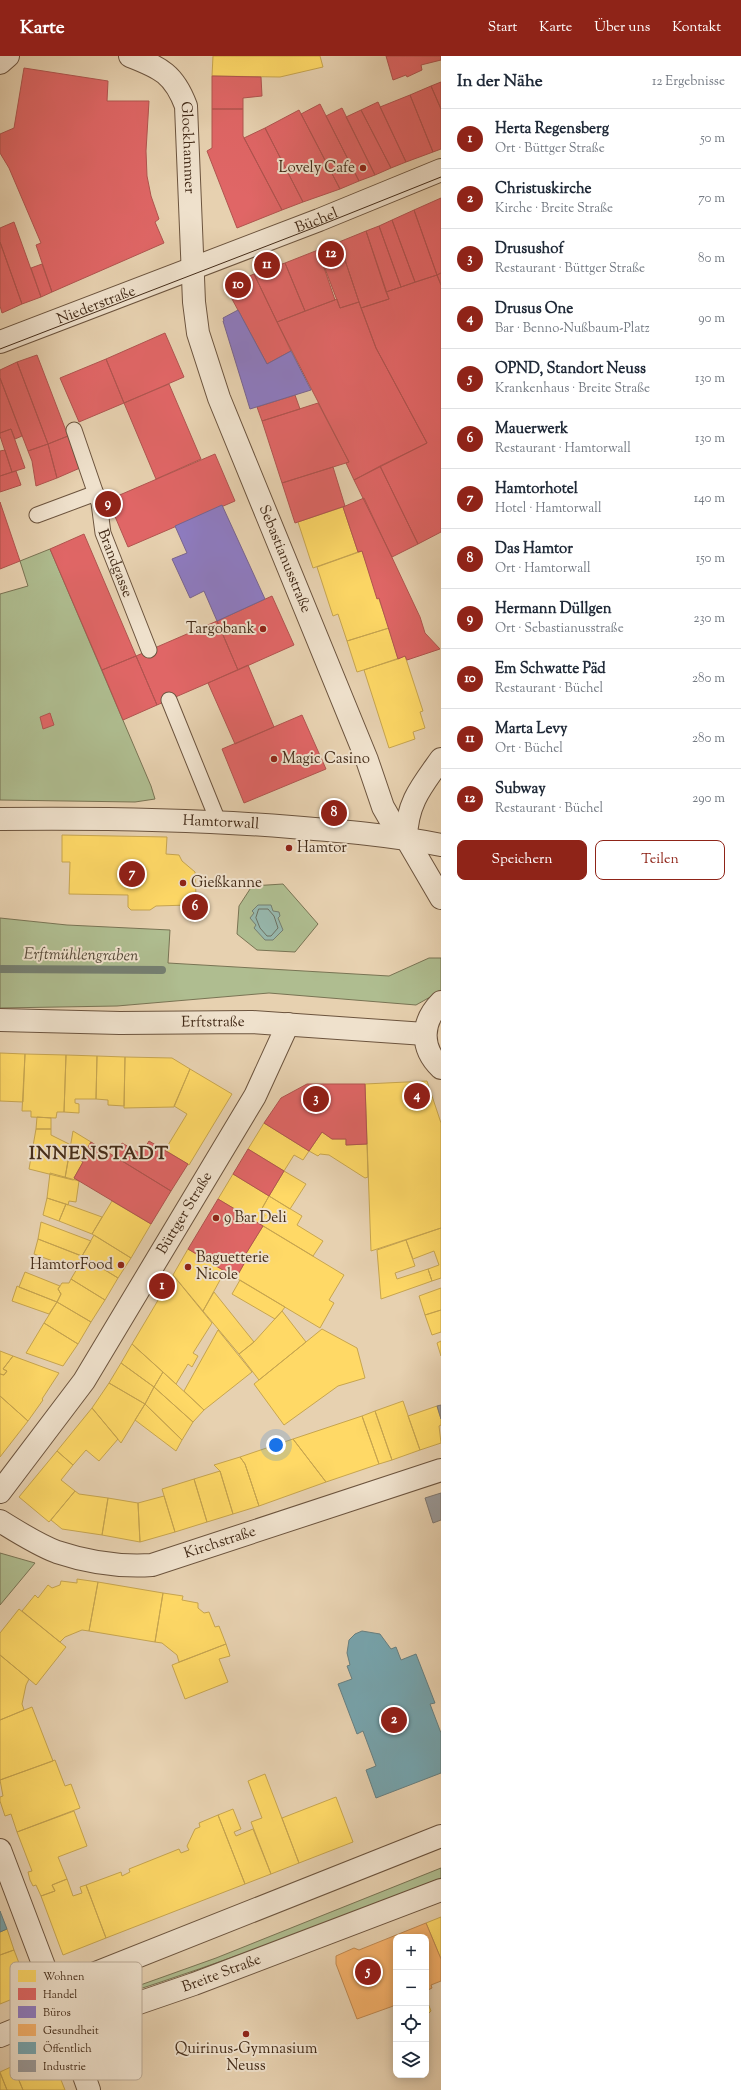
<!DOCTYPE html>
<html lang="de">
<head>
<meta charset="utf-8">
<style>
	:root { --surface:#fff; --page:#f2f2f3; --text:#1f2937; --muted:#747a83; --line:#e0e1e3; --accent:#8f2418 }
	body { margin:0; font-family:"Sorts Mill Goudy",serif; background:var(--page); color:var(--text) }
	.controls { position:absolute; right:12px; bottom:12px; display:grid; overflow:hidden; border-radius:8px; box-shadow:0 2px 10px #0003 }
	.controls button { width:36px; height:36px; display:grid; place-items:center; padding:0; border:0; border-bottom:1px solid var(--line); background:var(--surface); color:var(--text); font:20px sans-serif }
	.you { position:absolute; left:276px; top:1389px; width:14px; height:14px; margin:-10px; border:3px solid #fff; border-radius:50%; background:#1a73e8; box-shadow:0 0 0 6px #1a73e833 }
	.badge { display:grid; place-items:center; width:26px; height:26px; border-radius:50%; background:var(--accent); color:#fff; font-size:13px; font-weight:700 }
	.pin { position:absolute; translate:-50% -50%; border:2px solid #fff; box-shadow:0 1px 4px #0006 }
	.list { margin:0; padding:0; list-style:none }
	h2 { display:flex; justify-content:space-between; align-items:center; height:52px; margin:0; padding:0 16px; font-size:17px }
	h2 small { font-size:13px; font-weight:400; color:var(--muted) }
	.list li { display:grid; grid-template-columns:26px 1fr auto; gap:12px; align-items:center; box-sizing:border-box; height:60px; padding:0 16px; border-top:1px solid var(--line) }
	.list b { display:block; font-size:15px; white-space:nowrap }
	.list p { margin:0; font-size:13px; white-space:nowrap; color:var(--muted) }
	.list em { font-size:13px; font-style:normal; color:var(--muted) }
	.actions { display:flex; gap:8px; padding:12px 16px }
	.actions a { flex:1; padding:9px 0; border:1px solid var(--accent); border-radius:8px; text-align:center; font-size:14px; color:var(--accent) }
	.actions .main { background:var(--accent); color:#fff }
	.icon { flex:none; width:22px; height:22px; fill:none; stroke:currentColor; stroke-width:2; stroke-linecap:round; stroke-linejoin:round }
	.map { position:relative; flex:none; width:441px; height:2034px; overflow:hidden }
	header { display:flex; align-items:center; gap:24px; box-sizing:border-box; height:56px; padding:0 20px; background:var(--accent); color:#fff }
	header strong { font-size:19px }
	nav { display:flex; gap:22px; margin-inline-start:auto; font-size:14px }
	main { display:flex }
	aside { flex:1; background:var(--surface) }
	.map>svg:first-child { display:block }
	.green { fill:#afbd90; stroke:#797454 }
	.water { fill:#97b7ac; stroke:#757f71 }
	.homes { fill:#ffd966; stroke:#c7a54f }
	.shops { fill:#e06666; stroke:#b1544f }
	.offices { fill:#8e7cc3; stroke:#786490 }
	.health { fill:#f6b26b; stroke:#c08a52 }
	.public { fill:#76a5af; stroke:#678082 }
	.industry { fill:#999; stroke:#7f7872 }
	.lines { fill:none; stroke-linecap:round; stroke-linejoin:round }
	.shore { stroke:#6d7162; stroke-width:1 }
	.stream { stroke:#757f71; stroke-width:8 }
	.service-casing { stroke:#6c543e; stroke-width:17 }
	.pedestrian-casing { stroke:#6c543e; stroke-width:24 }
	.minor-casing { stroke:#6c543e; stroke-width:24 }
	.service { stroke:#efe1cc; stroke-width:15 }
	.pedestrian { stroke:#efe1cc; stroke-width:22 }
	.minor { stroke:#efe1cc; stroke-width:22 }
	.tram { stroke:#432b18; stroke-width:1 }
	.poi-dot { fill:#8f2418; stroke:#efe1cc; stroke-width:1.5 }
	.labels { text-anchor:middle; dominant-baseline:central; stroke-width:4; stroke-linejoin:round; paint-order:stroke }
	.street-label { font-size:15px; fill:#432b18; stroke:#efe1cc }
	.poi-label { font-size:15px; fill:#432b18; stroke:#efe1cc; text-anchor:start }
	.water-label { font-size:16px; font-style:italic; fill:#544736; stroke:#efe1cc }
	.district-label { font-size:19px; font-weight:bold; letter-spacing:1px; fill:#432b18; stroke:#efe1cc }
	.key { fill:#efe1cc; stroke:#bbaa96; stroke-width:1 }
	.key-label { font-size:11px; fill:#432b18 }
</style>
</head>
<body>
<header>
<strong>Karte</strong>
<nav><a>Start</a><a>Karte</a><a>Über uns</a><a>Kontakt</a></nav>
</header>
<main>
<div class="map">
<svg width="441" height="2034" viewBox="0 0 441 2034">
	<rect width="100%" height="100%" fill="#e7d1b0"/>
	<filter id="stains"><feTurbulence type="fractalNoise" baseFrequency=".005" numOctaves="4"/><feColorMatrix values="0 0 0 0 .2 0 0 0 0 .09 0 0 0 0 .02 0 0 0 .5 -.17"/></filter>
	<radialGradient id="worn" r=".72"><stop offset=".6" stop-color="#630" stop-opacity="0"/><stop offset="1" stop-color="#630" stop-opacity=".3"/></radialGradient>
	<path class="green" d="M50,493L151,730L155,743L135,746L0,744V538L28,530L20,505Z
		M283,828L318,868L295,896L257,894L237,878L239,850L252,830Z
		M0,862L67,869L170,874L168,907L389,920L429,902H441V935L416,949L269,937L117,950L0,952Z
		M0,1497L35,1507L0,1549Z
		M441,1812V1822C334,1864 228,1905 118,1940H110L102,1943L97,1926L120,1917L118,1937L216,1902Z"/>
	<path class="water" d="M258,849H271L273,855L279,856L280,860L278,862L283,874L273,884H265L254,872L256,869L250,862L254,857L252,855Z"/>
	<path class="homes" d="M213,0H320L323,11L280,21L212,20Z
		M343,451L358,496L313,512L298,466Z
		M362,495L389,572L347,585L338,558L333,560L317,511Z
		M389,572L398,603L357,616L347,585Z
		M405,600L423,655L420,656L425,672L413,676L415,683L389,692L364,614Z
		M62,779L167,781L166,798L179,799L182,805L195,816L196,840H194L192,847L189,849L156,850L150,854H131L128,851V839L69,838L70,806H62Z
		M0,997L25,998L23,1046L0,1045Z
		M25,998L66,999L64,1056H57L56,1062L31,1061V1055H22Z
		M66,999L97,1000L96,1043H75V1047L79,1048V1057L64,1056Z
		M97,1000L125,1001L124,1050L108,1049V1044L96,1043Z
		M125,1001L172,1002L190,1013L174,1051L124,1052Z
		M190,1013L232,1038L189,1109L165,1094L187,1058L174,1050Z
		M427,1025L441,1067V1172L371,1195L365,1028Z
		M37,1061L51,1062V1073H36Z
		M264,1067L309,1095L303,1104L294,1099L284,1115L248,1093Z
		M36,1073H51V1079L71,1089L65,1122L29,1113Z
		M73,1075L91,1086L80,1104L83,1106L74,1122L76,1123L73,1124L65,1122Z
		M322,1076L332,1083H346V1089L367,1088L368,1121L365,1122L329,1099L320,1098L318,1100L309,1095Z
		M284,1115L306,1128L290,1153L269,1140Z
		M50,1117L79,1125L76,1146L69,1145L68,1149L47,1142Z
		M233,1118L269,1140L260,1156L265,1159L260,1168L218,1143Z
		M269,1140L302,1160L297,1169L323,1185L313,1200L260,1168L265,1159L260,1156Z
		M47,1142L66,1148L59,1165L43,1159Z
		M112,1145L151,1168L131,1202L92,1178Z
		M66,1148L102,1161L92,1178L59,1165Z
		M41,1166L91,1185L82,1200L38,1183Z
		M263,1170L344,1219L329,1244L334,1247L320,1272L236,1222L245,1206L242,1204Z
		M441,1172V1222L432,1225L428,1213L439,1209L434,1195L413,1203L406,1184Z
		M94,1179L131,1202L118,1222L82,1200Z
		M38,1183L84,1201L77,1214L34,1198Z
		M406,1184L415,1210L395,1217L397,1223L428,1213L432,1225L381,1243L377,1194Z
		M188,1193L225,1215L203,1255L173,1219Z
		M84,1201L118,1222L105,1244L71,1223Z
		M25,1216L60,1230L58,1233L61,1238L57,1246L19,1231Z
		M173,1219L212,1267L193,1297L198,1300L192,1311L188,1308L176,1328L132,1288Z
		M71,1223L105,1244L91,1266L57,1246L61,1238L58,1233L62,1227H69Z
		M240,1224L285,1251L282,1255L275,1263L232,1238Z
		M17,1230L19,1231L57,1246L49,1258L12,1245Z
		M441,1232V1254L425,1259L419,1240Z
		M214,1236L254,1286L239,1298L203,1255Z
		M57,1246L91,1266L78,1288L44,1267Z
		M441,1254V1276L432,1279L425,1259Z
		M282,1255L306,1286L259,1324L239,1298L254,1286Z
		M44,1267L78,1288L63,1310L26,1297Z
		M322,1273L357,1292L365,1322L338,1330L284,1369L254,1328Z
		M218,1274L252,1316L204,1354L184,1335Z
		M441,1285V1300L437,1287Z
		M132,1288L163,1316L154,1331L121,1307Z
		M0,1295L13,1300L3,1313L7,1315L4,1319L0,1318Z
		M13,1300L59,1317L42,1343L43,1344L28,1365L0,1340V1318L4,1319L7,1315L3,1313Z
		M121,1307L154,1331L145,1348L109,1327Z
		M163,1316L204,1354L193,1366L154,1331Z
		M109,1327L145,1348L121,1387L92,1352Z
		M154,1331L193,1366L182,1384L145,1348Z
		M0,1340L28,1365L0,1401Z
		M403,1345L420,1394L392,1404L375,1355Z
		M145,1348L182,1384L176,1395L135,1364Z
		M437,1350L441,1363V1369L439,1370L441,1387L420,1394L408,1360Z
		M92,1352L118,1383L99,1405L86,1394L73,1409L57,1395Z
		M375,1355L392,1404L379,1408L362,1360Z
		M362,1360L379,1408L326,1426L293,1383Z
		M293,1383L326,1426L259,1450L245,1408L240,1401Z
		M57,1395L73,1409L61,1424L75,1435L49,1466L19,1441Z
		M240,1401L245,1408L259,1450L233,1458L220,1415L214,1409Z
		M220,1415L233,1458L207,1466L194,1423Z
		M194,1423L207,1466L175,1476L162,1433Z
		M75,1435L79,1438L108,1442L102,1479L62,1473L51,1464Z
		M164,1440L175,1476L140,1486L138,1447Z
		M108,1442L138,1447L140,1486L102,1479Z
		M77,1523L98,1526L89,1575L82,1574L65,1581L60,1586L22,1555L35,1539L38,1542L48,1529L52,1532L60,1529L61,1525L77,1527Z
		M98,1526L163,1537L155,1586L89,1575Z
		M163,1537L183,1540L182,1544L198,1547V1552L204,1557L209,1556L215,1571L219,1570L226,1588L179,1606L177,1599L162,1587L155,1586Z
		M19,1553L66,1591L36,1629L0,1599V1577Z
		M226,1588L230,1600L219,1603L228,1626L185,1643L172,1609Z
		M0,1599L29,1623L26,1629L22,1648L24,1654L0,1664Z
		M32,1651L53,1705L0,1724V1664Z
		M55,1704L65,1730L71,1728L80,1752L17,1776L11,1758L5,1760L0,1745V1741L3,1740L0,1724Z
		M265,1718L299,1807L271,1818L251,1766L262,1762L248,1725Z
		M336,1741L353,1786L299,1807L282,1762Z
		M233,1753L241,1773L234,1776L236,1780L253,1773L271,1818L245,1828L218,1759Z
		M74,1755L87,1790L58,1801L67,1823L52,1829L55,1835L41,1840L36,1829L33,1830L30,1824L28,1816L32,1815L17,1776Z
		M218,1759L245,1828L106,1882L86,1829L121,1816L122,1820L130,1816L129,1813L179,1793L181,1797L189,1794L187,1790L195,1773L200,1771L199,1767Z
		M67,1823L73,1840L82,1837L80,1831L86,1829L106,1882L63,1899L41,1840L55,1835L52,1829Z
		M441,1861V1903L426,1867Z
		M7,1873L14,1894L0,1899V1876Z
		M14,1894L30,1936L0,1948V1899Z
		M426,1942L431,1955L428,1958L426,1957Z
		M50,1996L65,2034H23L13,2010Z
		M13,2010L23,2034H7L0,2016Z
		M0,2017L7,2034H0Z"/>
	<path class="shops" d="M386,0H441V4L421,9L422,14L407,21L406,19L393,24Z
		M24,12L108,25L107,45H149L146,95L147,120L151,140L159,163L155,166L164,187L52,236L36,189L41,187L9,112L0,97V78L14,72Z
		M212,20L261,21L262,40L243,42V53H212Z
		M441,26V53L431,30Z
		M431,30L441,53V93L433,96L410,39Z
		M410,39L433,96L406,106L380,51Z
		M378,46L406,106L391,112L361,54Z
		M320,48L359,125L340,133L301,58Z
		M342,52L375,119L359,125L326,60Z
		M212,53H243V80L282,154L237,172L207,95L212,92Z
		M299,54L340,133L303,146L265,72Z
		M361,54L391,112L375,119L346,61Z
		M265,72L303,146L282,154L244,82Z
		M441,142V217L437,219L414,154Z
		M414,154L437,219L415,226L392,164Z
		M392,164L415,226L401,231L379,170Z
		M14,166L41,241L22,248L0,186V172Z
		M379,170L401,231L386,236L366,175Z
		M366,175L389,243L361,252L339,186Z
		M0,186L22,248L2,257L0,250Z
		M339,186L359,246L340,252L318,194Z
		M318,194L335,244L305,255L285,207Z
		M285,207L305,255L277,266L254,218Z
		M42,208L52,236L41,241L31,212Z
		M441,217V229L437,219Z
		M254,218L291,295L267,308L225,230Z
		M437,219L441,229V476L418,488L380,410L427,387L376,292L361,252L389,243L386,236Z
		M337,243L340,252L359,246L376,292L427,387L354,424L346,407L349,406L277,266Z
		M165,277L184,321L124,347L106,303Z
		M37,299L68,380L48,388L17,306Z
		M106,303L124,347L79,366L60,322Z
		M17,306L48,388L28,395L0,322V314Z
		M0,322L22,380L15,383L11,373L0,377Z
		M169,328L201,403L156,423L124,347Z
		M295,339L300,353L262,365L257,351Z
		M318,347L349,406L282,427L262,365Z
		M11,373L25,412L12,416L0,380V377Z
		M68,380L80,412L57,422L48,388Z
		M48,388L57,422L36,430L32,405L28,395Z
		M5,394L12,416L0,420V395Z
		M215,398L235,445L128,491L108,444Z
		M380,410L418,488L392,501L354,424Z
		M333,411L345,450L295,467L282,427Z
		M16,415L21,429L0,436V420Z
		M364,442L420,561L425,577L440,593L407,604L405,600L398,603L379,542L377,543L362,495L358,496L343,451Z
		M0,446L20,505L0,513Z
		M84,478L136,600L102,614L50,493Z
		M272,540L294,589L238,614L217,565Z
		M217,565L238,614L157,649L136,600Z
		M136,600L157,649L123,664L102,614Z
		M248,609L274,671L235,688L208,627Z
		M50,657L54,669L43,673L40,661Z
		M302,659L326,713L244,747L222,693Z
		M307,1028H365L367,1088L346,1089V1083H332L322,1076L309,1095L264,1067L281,1042Z
		M149,1085L188,1108L171,1135L114,1100L122,1087L141,1098Z
		M91,1086L171,1135L151,1168L74,1122L83,1106L80,1104Z
		M248,1093L284,1115L269,1140L233,1118Z
		M218,1143L263,1170L242,1204L245,1206L236,1222L188,1193Z"/>
	<path class="offices" d="M238,254L267,308L291,295L311,334L250,353L223,265H224L223,262Z
		M222,449L265,543L217,565L204,535L190,542L172,503L187,497L175,470Z"/>
	<path class="health" d="M426,1867L441,1903V1925L431,1929L432,1932L426,1935V1881H396V1949L357,1963L336,1908V1900L354,1892L359,1894Z"/>
	<path class="public" d="M362,1575L380,1578L391,1593L396,1591L401,1604L416,1598L435,1647L430,1648L441,1677V1717L376,1742L366,1714L376,1710L363,1675L357,1678L338,1628L352,1623L347,1610L350,1609L347,1597L349,1584L355,1578Z
		M0,1855L7,1873L0,1876Z"/>
	<path class="industry" d="M441,1349V1363L437,1350Z
		M441,1437V1464L433,1467L425,1442Z"/>
	<g class="lines">
		<path class="shore" d="M259,853H268L274,860L278,872L271,880H267L260,872L256,862Z"/>
		<path class="stream" d="M0,913L162,914"/>
		<defs>
			<g id="service">
				<path id="s1" d="M74,374L99,447L103,477L149,594"/>
				<path d="M37,459L96,437"/>
				<path d="M169,644L218,765"/>
			</g>
			<g id="pedestrian">
				<path id="s2" d="M0,286L319,164L441,114"/>
			</g>
			<g id="minor">
				<path id="s3" d="M130,0C161,12 174,18 186,50L194,246L198,277L219,342L367,704L383,751L391,765L406,782L441,842"/>
				<path d="M0,7L8,0"/>
				<path id="s4" d="M0,763C97,762 194,763 291,771C341,775 391,779 441,789"/>
				<path d="M406,782C407,747 421,731 441,703"/>
				<path d="M441,946C421,966 420,992 441,1012"/>
				<path id="s5" d="M0,964L120,967L252,966L425,978"/>
				<path id="s6" d="M0,1436L84,1325L255,1040L288,968"/>
				<path id="s7" d="M0,1465C18,1476 38,1489 57,1496C87,1506 121,1511 152,1509L441,1414"/>
				<path d="M0,1794L61,1955L89,2034"/>
				<path d="M53,1934L441,1780"/>
				<path id="s8" d="M0,1980L61,1955L84,1962L98,1961L194,1928L441,1834"/>
			</g>
		</defs>
		<use href="#service" class="service-casing"/>
		<use href="#pedestrian" class="pedestrian-casing"/>
		<use href="#minor" class="minor-casing"/>
		<use href="#service" class="service"/>
		<use href="#pedestrian" class="pedestrian"/>
		<use href="#minor" class="minor"/>
		<path class="tram" d="M0,293L321,169L441,121"/>
	</g>
	<g class="poi-dot">
		<circle cx="363" cy="112" r="4"/>
		<circle cx="263" cy="573" r="4"/>
		<circle cx="274" cy="703" r="4"/>
		<circle cx="289" cy="792" r="4"/>
		<circle cx="183" cy="827" r="4"/>
		<circle cx="216" cy="1162" r="4"/>
		<circle cx="121" cy="1209" r="4"/>
		<circle cx="188" cy="1211" r="4"/>
		<circle cx="246" cy="1978" r="4"/>
	</g>
	<g class="labels">
		<g class="street-label">
			<text stroke="none"><textPath href="#s3" startOffset="120">Glockhammer</textPath></text>
			<text stroke="none"><textPath href="#s2" startOffset="339">Büchel</textPath></text>
			<text stroke="none"><textPath href="#s2" startOffset="103">Niederstraße</textPath></text>
			<text stroke="none"><textPath href="#s3" startOffset="548">Sebastianusstraße</textPath></text>
			<text stroke="none"><textPath href="#s1" startOffset="140">Brandgasse</textPath></text>
			<text stroke="none"><textPath href="#s4" startOffset="221">Hamtorwall</textPath></text>
			<text stroke="none"><textPath href="#s5" startOffset="213">Erftstraße</textPath></text>
			<text stroke="none"><textPath href="#s6" startOffset="335">Büttger Straße</textPath></text>
			<text stroke="none"><textPath href="#s7" startOffset="233">Kirchstraße</textPath></text>
			<text stroke="none"><textPath href="#s8" startOffset="235">Breite Straße</textPath></text>
		</g>
		<g class="poi-label">
			<text x="355" y="112" text-anchor="end">Lovely Cafe</text>
			<text x="255" y="573" text-anchor="end">Targobank</text>
			<text x="282" y="703">Magic Casino</text>
			<text x="297" y="792">Hamtor</text>
			<text x="191" y="827">Gießkanne</text>
			<text x="224" y="1162">9 Bar Deli</text>
			<text x="196" y="1202">Baguetterie<tspan x="196" dy="17">Nicole</tspan></text>
			<text x="113" y="1209" text-anchor="end">HamtorFood</text>
			<text x="246" y="1993" text-anchor="middle">Quirinus-Gymnasium<tspan x="246" dy="17">Neuss</tspan></text>
		</g>
		<g class="water-label">
			<text transform="translate(81 900) rotate(1)">Erftmühlengraben</text>
		</g>
		<g class="district-label">
			<text x="99" y="1098">INNENSTADT</text>
		</g>
	</g>
	<rect x="10" y="1906" width="132" height="118" rx="6" class="key"/>
	<rect x="18" y="1914" width="18" height="12" fill="#ffd966"/>
	<rect x="18" y="1932" width="18" height="12" fill="#e06666"/>
	<rect x="18" y="1950" width="18" height="12" fill="#8e7cc3"/>
	<rect x="18" y="1968" width="18" height="12" fill="#f6b26b"/>
	<rect x="18" y="1986" width="18" height="12" fill="#76a5af"/>
	<rect x="18" y="2004" width="18" height="12" fill="#999"/>
	<g class="key-label">
		<text x="43" y="1924">Wohnen</text>
		<text x="43" y="1942">Handel</text>
		<text x="43" y="1960">Büros</text>
		<text x="43" y="1978">Gesundheit</text>
		<text x="43" y="1996">Öffentlich</text>
		<text x="43" y="2014">Industrie</text>
	</g>
	<rect width="100%" height="100%" filter="url(#stains)"/>
	<rect width="100%" height="100%" fill="url(#worn)"/>
</svg>
<div class="controls">
<button>+</button>
<button>−</button>
<button><svg class="icon" aria-label="locate" viewBox="0 0 24 24"><circle cx="12" cy="12" r="6"/><path d="M12 2v4M12 18v4M2 12h4M18 12h4"/></svg></button>
<button><svg class="icon" aria-label="layers" viewBox="0 0 24 24"><path d="M12 4l9 5-9 5-9-5zM3 14l9 5 9-5"/></svg></button>
</div>
<div class="you"></div>
<div class="pin badge" style="left:162px;top:1230px">1</div>
<div class="pin badge" style="left:394px;top:1664px">2</div>
<div class="pin badge" style="left:316px;top:1043px">3</div>
<div class="pin badge" style="left:417px;top:1040px">4</div>
<div class="pin badge" style="left:368px;top:1916px">5</div>
<div class="pin badge" style="left:195px;top:851px">6</div>
<div class="pin badge" style="left:132px;top:818px">7</div>
<div class="pin badge" style="left:334px;top:757px">8</div>
<div class="pin badge" style="left:108px;top:448px">9</div>
<div class="pin badge" style="left:238px;top:229px">10</div>
<div class="pin badge" style="left:267px;top:209px">11</div>
<div class="pin badge" style="left:331px;top:198px">12</div>
</div>
<aside>
<h2>In der Nähe<small>12 Ergebnisse</small></h2>
<ul class="list">
<li><span class="badge">1</span><div><b>Herta Regensberg</b><p>Ort · Büttger Straße</p></div><em>50 m</em></li>
<li><span class="badge">2</span><div><b>Christuskirche</b><p>Kirche · Breite Straße</p></div><em>70 m</em></li>
<li><span class="badge">3</span><div><b>Drusushof</b><p>Restaurant · Büttger Straße</p></div><em>80 m</em></li>
<li><span class="badge">4</span><div><b>Drusus One</b><p>Bar · Benno-Nußbaum-Platz</p></div><em>90 m</em></li>
<li><span class="badge">5</span><div><b>OPND, Standort Neuss</b><p>Krankenhaus · Breite Straße</p></div><em>130 m</em></li>
<li><span class="badge">6</span><div><b>Mauerwerk</b><p>Restaurant · Hamtorwall</p></div><em>130 m</em></li>
<li><span class="badge">7</span><div><b>Hamtorhotel</b><p>Hotel · Hamtorwall</p></div><em>140 m</em></li>
<li><span class="badge">8</span><div><b>Das Hamtor</b><p>Ort · Hamtorwall</p></div><em>150 m</em></li>
<li><span class="badge">9</span><div><b>Hermann Düllgen</b><p>Ort · Sebastianusstraße</p></div><em>230 m</em></li>
<li><span class="badge">10</span><div><b>Em Schwatte Päd</b><p>Restaurant · Büchel</p></div><em>280 m</em></li>
<li><span class="badge">11</span><div><b>Marta Levy</b><p>Ort · Büchel</p></div><em>280 m</em></li>
<li><span class="badge">12</span><div><b>Subway</b><p>Restaurant · Büchel</p></div><em>290 m</em></li>
</ul>
<div class="actions"><a class="main">Speichern</a><a>Teilen</a></div>
</aside>
</main>
</body>
</html>
